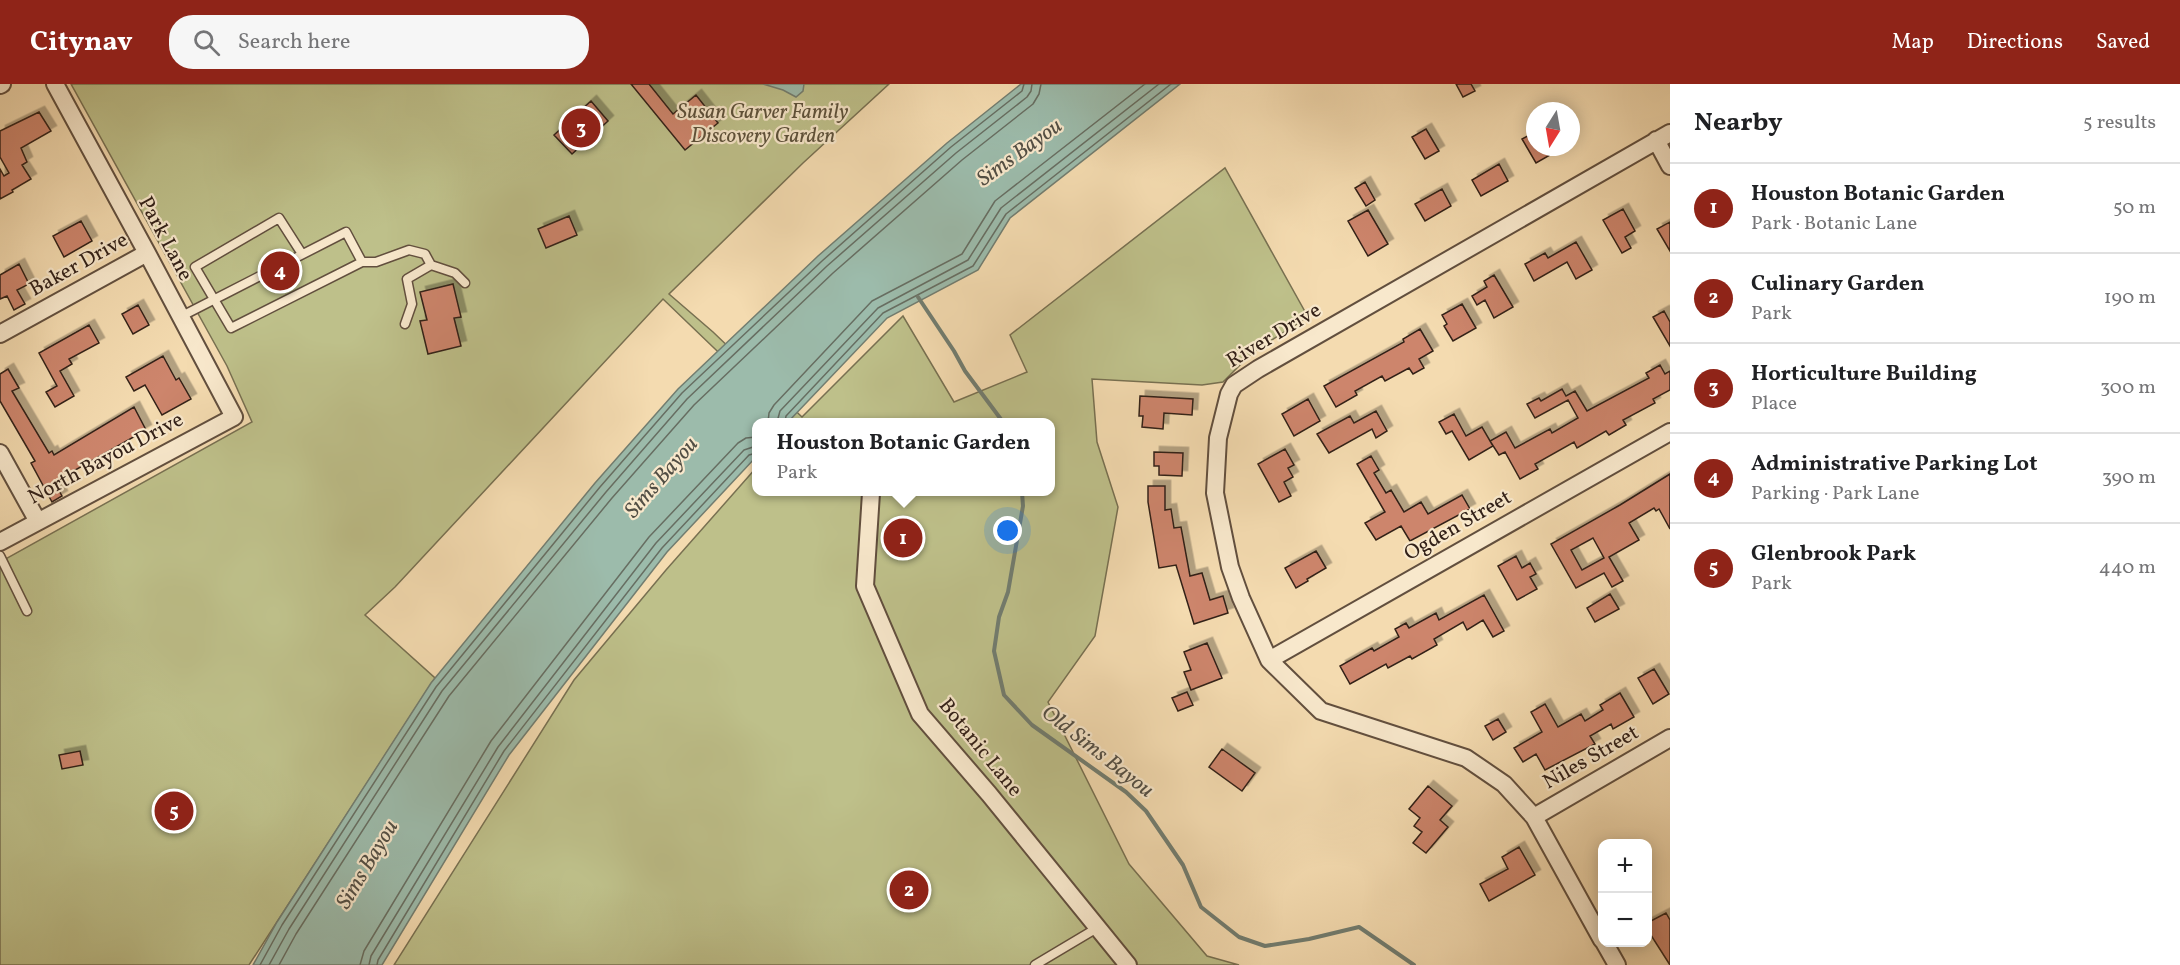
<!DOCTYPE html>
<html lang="en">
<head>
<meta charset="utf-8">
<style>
	:root { --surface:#fff; --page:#f6f6f6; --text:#202124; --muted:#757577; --line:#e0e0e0; --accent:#8f2418 }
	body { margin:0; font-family:Vollkorn,serif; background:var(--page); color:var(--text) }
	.controls { position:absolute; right:18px; bottom:18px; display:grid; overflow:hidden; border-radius:12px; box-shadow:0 3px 15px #0003 }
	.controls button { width:54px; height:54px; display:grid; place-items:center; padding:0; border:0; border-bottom:2px solid var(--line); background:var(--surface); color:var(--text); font:30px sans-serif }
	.compass { position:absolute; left:1526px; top:18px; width:54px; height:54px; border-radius:50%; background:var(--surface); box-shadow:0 3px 15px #0003; rotate:191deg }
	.you { position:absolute; left:1008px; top:447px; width:21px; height:21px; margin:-15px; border:4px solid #fff; border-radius:50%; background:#1a73e8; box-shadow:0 0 0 9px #1a73e833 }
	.badge { display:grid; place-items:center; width:39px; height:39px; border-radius:50%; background:var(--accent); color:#fff; font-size:20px; font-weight:700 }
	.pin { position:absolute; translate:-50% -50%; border:3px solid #fff; box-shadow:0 2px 6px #0006 }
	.popup { position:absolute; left:752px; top:334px; width:303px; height:78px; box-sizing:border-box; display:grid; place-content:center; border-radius:12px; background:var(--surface); filter:drop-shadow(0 2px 4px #0005); font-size:20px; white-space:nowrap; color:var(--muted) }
	.popup b { font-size:22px; color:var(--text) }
	.popup::after { content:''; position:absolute; left:50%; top:100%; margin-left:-12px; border:12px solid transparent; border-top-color:var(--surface) }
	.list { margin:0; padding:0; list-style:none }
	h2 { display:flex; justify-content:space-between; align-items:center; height:78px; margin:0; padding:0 24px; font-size:26px }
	h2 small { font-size:20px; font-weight:400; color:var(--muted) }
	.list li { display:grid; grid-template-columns:39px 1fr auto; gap:18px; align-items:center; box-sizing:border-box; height:90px; padding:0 24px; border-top:2px solid var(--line) }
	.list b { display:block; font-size:22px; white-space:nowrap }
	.list p { margin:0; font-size:20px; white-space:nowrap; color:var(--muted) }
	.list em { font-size:20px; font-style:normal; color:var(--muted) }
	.icon { flex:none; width:33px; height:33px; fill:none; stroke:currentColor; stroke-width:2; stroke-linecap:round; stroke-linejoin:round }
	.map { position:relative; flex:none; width:1670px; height:881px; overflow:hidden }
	header { display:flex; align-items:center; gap:36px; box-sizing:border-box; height:84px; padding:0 30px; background:var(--accent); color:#fff }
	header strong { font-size:28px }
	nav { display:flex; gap:33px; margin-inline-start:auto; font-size:21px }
	.search { width:420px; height:54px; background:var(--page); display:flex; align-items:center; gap:15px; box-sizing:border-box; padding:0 21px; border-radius:24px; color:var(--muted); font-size:22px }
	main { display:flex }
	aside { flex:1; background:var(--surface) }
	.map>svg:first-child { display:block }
	.green { fill:#bec08a; stroke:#787051; stroke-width:1.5 }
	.water { fill:#9cbbab; stroke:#727d70; stroke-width:1.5 }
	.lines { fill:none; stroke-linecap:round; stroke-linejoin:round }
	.shore { stroke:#676e62; stroke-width:1.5 }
	.stream { stroke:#727d70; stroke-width:4 }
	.building { fill:#cd856c; stroke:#322018; stroke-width:1.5; fill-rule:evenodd; filter:url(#shadow) }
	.lane-casing { stroke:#624f3e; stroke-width:11 }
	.street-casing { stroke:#624f3e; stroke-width:20 }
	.lane { stroke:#f8e8cc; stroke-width:8 }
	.street { stroke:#f8e8cc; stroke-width:16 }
	.labels { text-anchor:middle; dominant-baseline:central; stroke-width:4.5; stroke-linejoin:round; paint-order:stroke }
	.park-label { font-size:21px; font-style:italic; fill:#5c503a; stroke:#f8e8cc }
	.street-label { font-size:21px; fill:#322018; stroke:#f8e8cc }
	.water-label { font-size:22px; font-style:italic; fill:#524e44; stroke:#f8e8cc }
</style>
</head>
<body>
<header>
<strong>Citynav</strong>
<div class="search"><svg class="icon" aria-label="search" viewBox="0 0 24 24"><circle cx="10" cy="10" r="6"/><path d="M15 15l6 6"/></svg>Search here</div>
<nav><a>Map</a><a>Directions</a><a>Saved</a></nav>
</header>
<main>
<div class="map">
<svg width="1670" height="881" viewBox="0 0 1670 881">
	<defs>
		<filter id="shadow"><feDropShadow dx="5.5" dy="-5.5" stdDeviation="0" flood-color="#0004"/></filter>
	</defs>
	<rect width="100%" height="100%" fill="#f4dbb0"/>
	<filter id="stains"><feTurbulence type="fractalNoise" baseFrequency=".00333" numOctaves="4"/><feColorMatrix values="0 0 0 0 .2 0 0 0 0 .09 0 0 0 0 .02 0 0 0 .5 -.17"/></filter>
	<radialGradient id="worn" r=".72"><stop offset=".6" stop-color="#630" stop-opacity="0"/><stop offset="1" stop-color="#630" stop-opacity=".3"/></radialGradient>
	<path class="green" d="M71,0H889L803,79L669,210L713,248L802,333L903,232L954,318L1027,288L1010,251L1225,84L1308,233L1253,268L1223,298L1202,301L1092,295L1097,358L1118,423L1095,552L1048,618L1129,780L1207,872L1239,881H394L574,596L666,486L756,384V408H1050V338H791L663,215L395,503L365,531L435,594L249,881H0V478L252,338L227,282Z"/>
	<path class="water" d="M763,0H804L803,7L796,13L783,6Z
		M1021,0H1180L1010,134L978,186L887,234L788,338H756V373L667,468L509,671L382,881H253L277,838L431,599L595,399L678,305L818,172L947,59Z"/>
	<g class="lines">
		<path class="shore" d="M768,338L769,329L774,321L872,217L962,170L995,117L1145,0
			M777,338L780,327L878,224L968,176L1001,124L1159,0
			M785,338L786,332L883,229L973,182L1006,130L1171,0
			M260,881L282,841L436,603L600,403L682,309L822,177L951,63L1022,7L1024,0
			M269,881L289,845L442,607L606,408L687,315L827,182L956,69L1027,13L1031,7L1032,0
			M279,881L296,850L449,612L612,414L694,321L833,189L962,76L1033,20L1039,10L1041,0
			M360,881L364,867L491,657L649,453L738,359L746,354L756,353
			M369,881L371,872L498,663L656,459L744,366L756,362
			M377,881L378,876L504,667L662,464L749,371L756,369"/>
		<path class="stream" d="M918,213L954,267L965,287L1003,338
			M1022,408L1023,422L1008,508L999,533L994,567L1004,611L1032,641L1126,708L1146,727L1183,781L1201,823L1239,853L1265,862L1309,855L1359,843L1414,881"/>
	</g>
	<path class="building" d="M631,0H649L673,30L696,11L718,39L685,66Z
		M1456,0H1471L1475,7L1463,13Z
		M591,17L608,37L572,70L554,51Z
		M39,28L51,47L21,64L27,78L22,81L31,95L12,106L13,108L0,115V85L4,92L9,89L0,73V47Z
		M1426,45L1439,67L1425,75L1412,53Z
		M1535,48V63H1564L1536,79L1522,55Z
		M1499,80L1508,97L1481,112L1472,96Z
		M1365,98L1375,116L1366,122L1355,104Z
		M1442,105L1451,122L1425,137L1415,120Z
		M1623,125L1635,147L1625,153L1631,164L1622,169L1603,136Z
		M1368,126L1388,160L1368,172L1348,137Z
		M569,132L577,151L546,164L538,145Z
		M81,137L92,157L64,173L53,152Z
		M1670,138V167L1657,145Z
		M1576,158L1592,186L1576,195L1567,178L1534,197L1525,180L1545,169L1548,174Z
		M19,180L29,200L17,206L25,220L14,226L7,212L0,215V191Z
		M1494,191L1513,223L1494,234L1485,216L1477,221L1472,212L1487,203L1484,197Z
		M453,200L461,233L454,234L461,262L428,270L420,237L427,236L420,208Z
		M1462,220L1476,244L1453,257L1444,242L1447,240L1442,231Z
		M138,221L149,241L133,250L122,230Z
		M1664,227L1670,238V262L1653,233Z
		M89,241L99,259L69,275L72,280L60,287L74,312L55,323L46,308L57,302L39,269Z
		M1420,245L1433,267L1419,275L1424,284L1413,290L1409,284L1385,297L1382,292L1355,307L1357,311L1336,323L1324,302L1404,258L1403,255Z
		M163,272L176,296L179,294L191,315L162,331L145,301L134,307L126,293Z
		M1660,281L1665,290L1670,287V306L1653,315L1655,319L1623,336L1626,341L1609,351L1606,347L1577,364L1574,358L1535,380L1538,385L1520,395L1505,368L1499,371L1490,357L1506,348L1515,364L1550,345L1552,349L1578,334L1568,316L1535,334L1527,320L1539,314L1541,317L1562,305L1566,312L1575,307L1587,327L1649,294L1646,289Z
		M8,285L19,304L12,307L49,369L52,367L54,371L134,323L146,346L54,398L62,412L52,418L31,379L35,377L0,317V290Z
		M1140,312L1193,315L1192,331L1164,329L1163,345L1142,343L1143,332H1139Z
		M1308,315L1320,337L1294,352L1282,330Z
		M1376,327L1387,347L1376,354L1372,345L1329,369L1317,350L1350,332L1354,339Z
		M1454,330L1466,352L1482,343L1493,362L1469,376L1452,347L1446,350L1439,338Z
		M1285,365L1294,381L1288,384L1293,393L1284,398L1291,412L1279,418L1258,380Z
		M1154,368L1183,369L1182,392L1159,391V382H1154Z
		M1371,372L1379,386L1374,389L1386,409L1391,406L1404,428L1421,418L1428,430L1462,411L1470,425L1410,457L1401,442L1376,456L1365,439L1385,428L1357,380Z
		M1670,390V445L1659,425L1656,427L1654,424L1629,439L1639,456L1609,473L1623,497L1612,503L1604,489L1576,504L1551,460L1620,421ZM1593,454L1604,474L1582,486L1571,466Z
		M1148,402H1165V426L1171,425L1174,444L1181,443L1190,492L1202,489L1210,516L1223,512L1228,529L1194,540L1176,481L1159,484L1148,418Z
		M1316,467L1326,484L1307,495L1308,497L1296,504L1285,484Z
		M1516,472L1522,484L1530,479L1536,490L1530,493L1537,505L1517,516L1498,482Z
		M1610,510L1619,525L1595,538L1587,524Z
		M1484,511L1504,547L1493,553L1483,536L1467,546L1463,538L1434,555L1437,561L1412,575L1410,572L1388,584L1386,580L1350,600L1340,582L1372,564L1374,567L1399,553L1395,545L1406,539L1409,544L1436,529L1439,536Z
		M1207,559L1222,594L1191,606L1184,588L1191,586L1184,568Z
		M1654,585L1669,610L1653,620L1638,594Z
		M1187,608L1193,621L1178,627L1172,614Z
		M1620,609L1634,633L1613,645L1611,640L1590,652L1595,660L1545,686L1536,670L1523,678L1514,664L1542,648L1531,628L1545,620L1558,643L1581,630L1585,637L1603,626L1600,621Z
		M1498,635L1506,648L1493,656L1485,642Z
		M1222,665L1255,689L1242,707L1209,683Z
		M80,667L83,681L62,685L59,671Z
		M1428,702L1452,722L1440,736L1448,743L1426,769L1413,759L1422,748L1414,742L1420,734L1409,725Z
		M1519,763L1535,791L1489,817L1480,800L1508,785L1502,773Z
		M1666,829L1670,836V881L1647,845V839Z"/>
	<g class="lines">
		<defs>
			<path id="lane" d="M302,170L279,134L195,183L231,244L362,178
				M180,233L346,148L362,178H376L409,166L425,170L431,181L455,189L465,199
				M405,240L412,220L407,195L431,181
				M0,472L27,527
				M1035,881L1097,844"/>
			<path id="street" d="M0,1L2,0
				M1656,56L1670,82
				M0,250L147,169
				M0,369L37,436
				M871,409L865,502L920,630L989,710L1128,881
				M0,458L234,333L147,169L55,0
				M1269,576L1670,348
				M1534,733L1670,654
				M1602,856L1534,733L1504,700L1466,674L1321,627L1269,576L1241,514L1230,483L1215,409L1218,354L1229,310L1234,301L1258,285L1670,49
				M1604,858L1617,881"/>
		</defs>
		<use href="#lane" class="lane-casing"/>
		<use href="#street" class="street-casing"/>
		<use href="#lane" class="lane"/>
		<use href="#street" class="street"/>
	</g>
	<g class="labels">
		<g class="park-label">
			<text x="763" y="28">Susan Garver Family<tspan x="763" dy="24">Discovery Garden</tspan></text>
		</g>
		<g class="street-label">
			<text transform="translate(165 155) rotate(62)">Park Lane</text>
			<text transform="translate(79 181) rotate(-29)">Baker Drive</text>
			<text transform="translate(1274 252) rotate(-31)">River Drive</text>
			<text transform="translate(106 375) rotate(-28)">North Bayou Drive</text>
			<text transform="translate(1458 442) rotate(-30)">Ogden Street</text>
			<text transform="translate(980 664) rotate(51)">Botanic Lane</text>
			<text transform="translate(1591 674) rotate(-30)">Niles Street</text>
		</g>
		<g class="water-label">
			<text transform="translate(1020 69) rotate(-36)">Sims Bayou</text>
			<text transform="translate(662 394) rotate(-49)">Sims Bayou</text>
			<text transform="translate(1097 668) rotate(38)">Old Sims Bayou</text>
			<text transform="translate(368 781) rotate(-59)">Sims Bayou</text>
		</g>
	</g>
	<rect width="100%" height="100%" filter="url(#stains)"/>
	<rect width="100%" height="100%" fill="url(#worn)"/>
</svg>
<div class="controls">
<button>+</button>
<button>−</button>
</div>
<svg class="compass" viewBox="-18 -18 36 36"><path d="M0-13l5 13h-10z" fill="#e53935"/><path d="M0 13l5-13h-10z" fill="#757577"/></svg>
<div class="you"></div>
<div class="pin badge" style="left:903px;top:454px">1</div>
<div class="popup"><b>Houston Botanic Garden</b>Park</div>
<div class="pin badge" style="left:909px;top:806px">2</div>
<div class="pin badge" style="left:581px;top:44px">3</div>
<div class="pin badge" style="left:280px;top:187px">4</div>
<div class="pin badge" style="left:174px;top:727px">5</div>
</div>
<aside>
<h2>Nearby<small>5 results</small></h2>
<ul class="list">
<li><span class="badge">1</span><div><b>Houston Botanic Garden</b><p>Park · Botanic Lane</p></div><em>50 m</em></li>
<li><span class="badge">2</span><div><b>Culinary Garden</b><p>Park</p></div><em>190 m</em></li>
<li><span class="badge">3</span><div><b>Horticulture Building</b><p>Place</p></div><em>300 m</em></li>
<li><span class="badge">4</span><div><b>Administrative Parking Lot</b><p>Parking · Park Lane</p></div><em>390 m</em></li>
<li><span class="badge">5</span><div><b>Glenbrook Park</b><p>Park</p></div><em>440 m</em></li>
</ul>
</aside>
</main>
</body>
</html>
